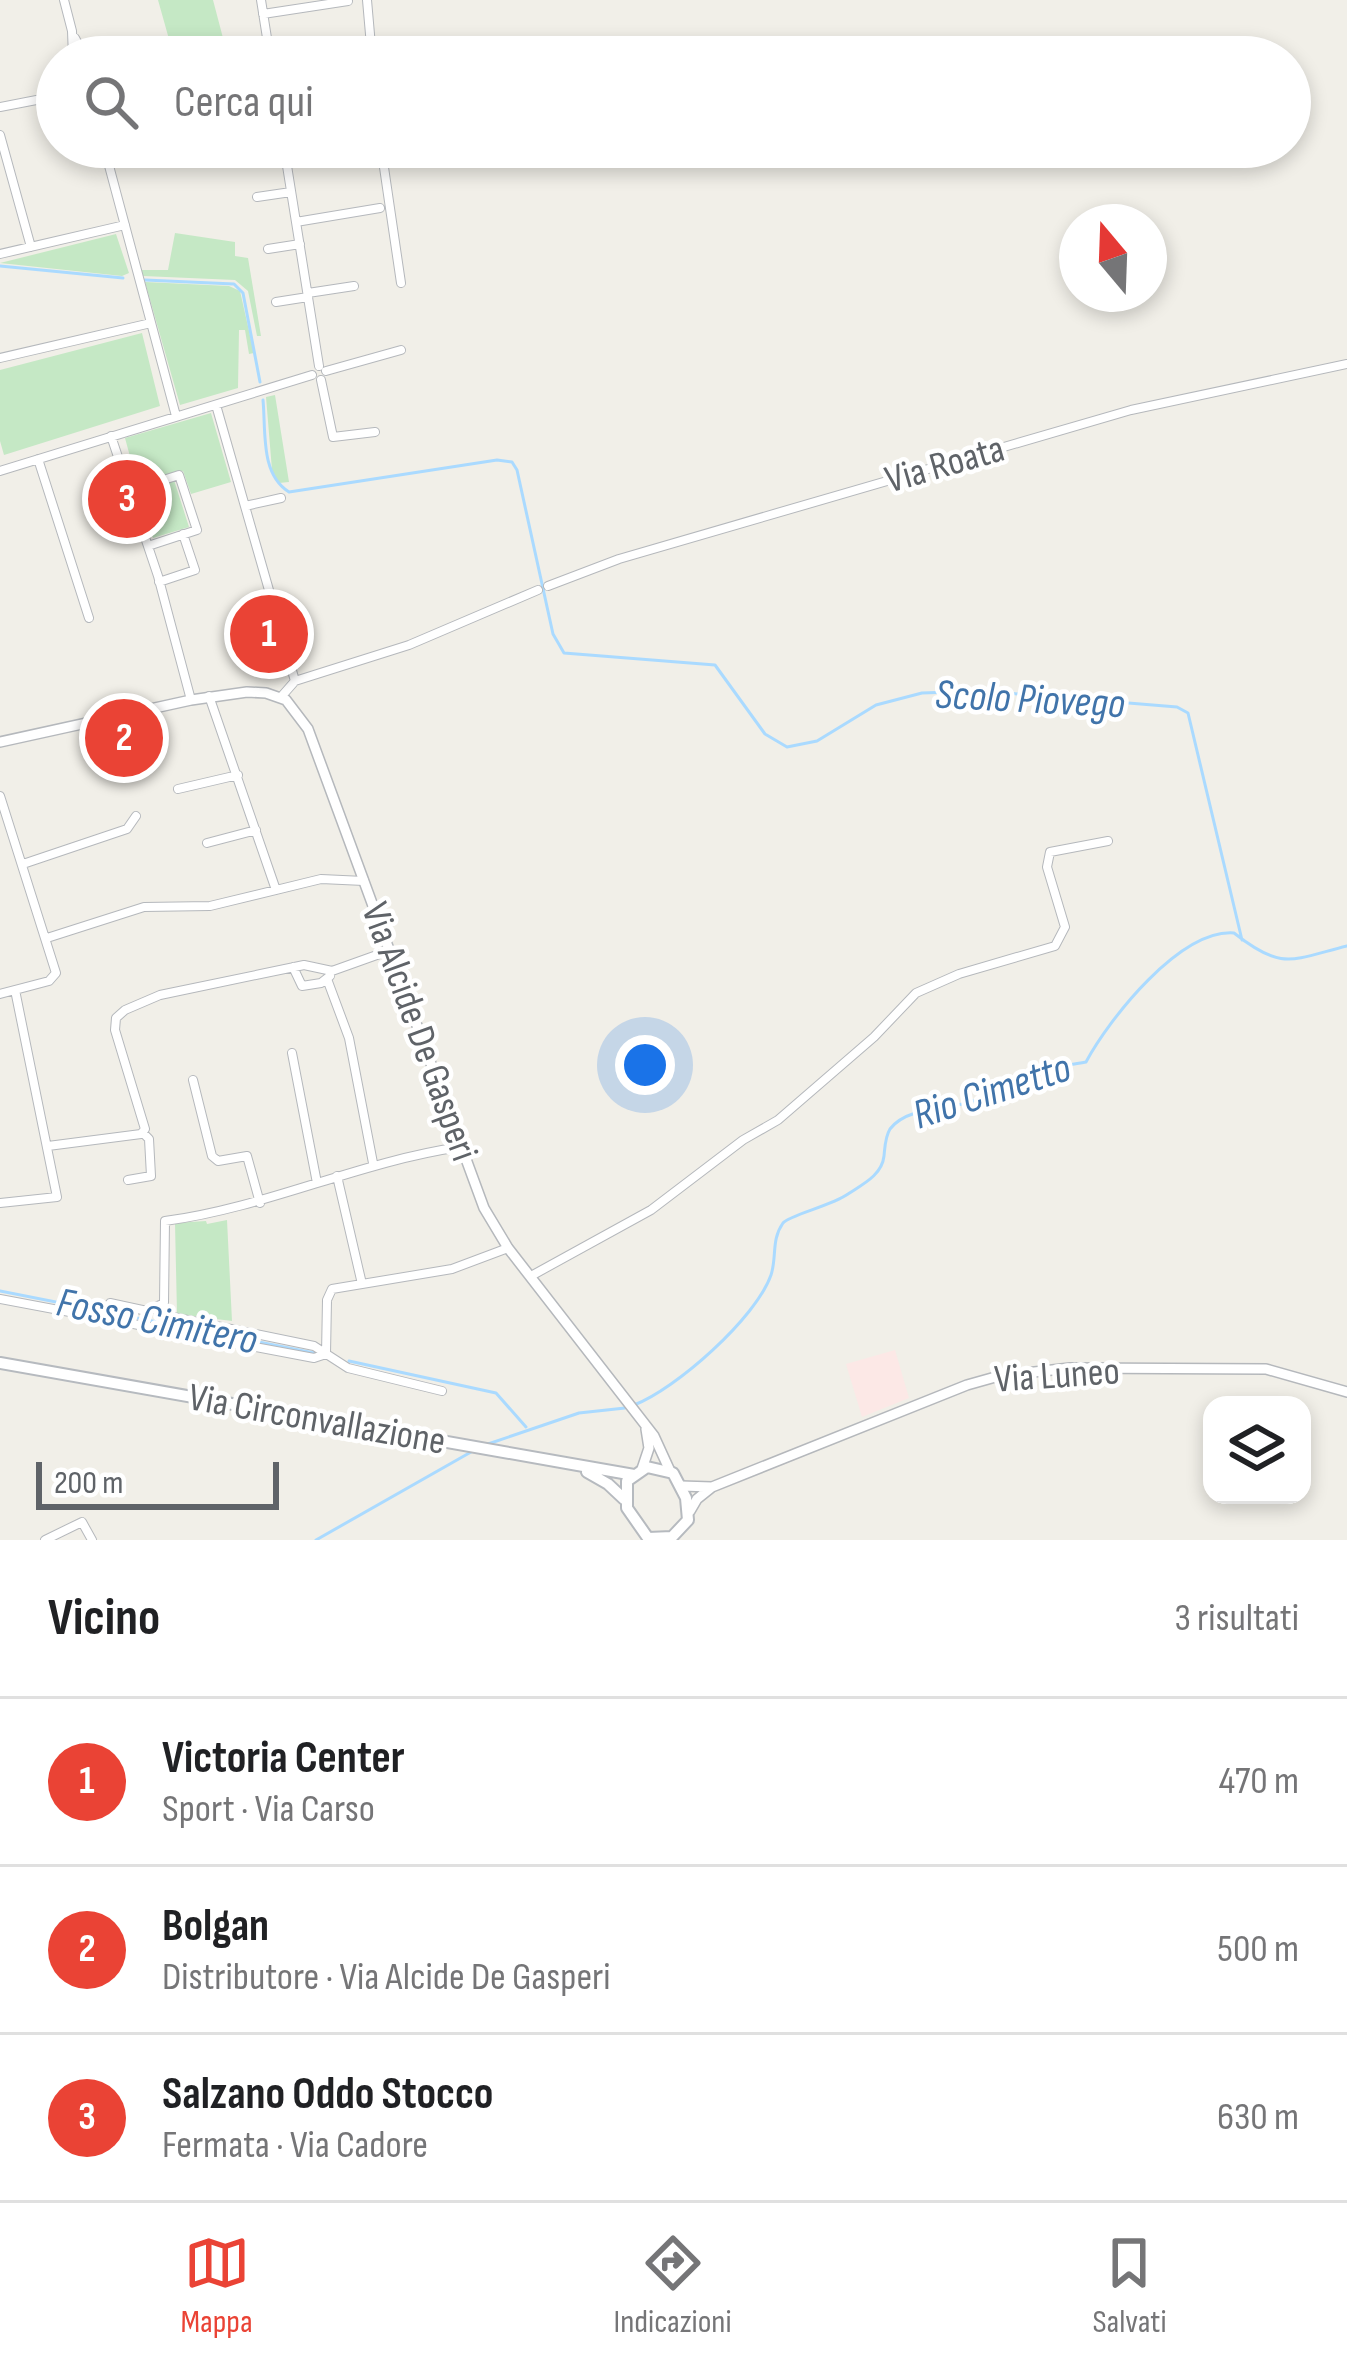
<!DOCTYPE html>
<html lang="it">
<head>
<meta charset="utf-8">
<style>
	:root { --surface:#fff; --page:#f6f6f6; --text:#202124; --muted:#757577; --line:#e0e0e0; --accent:#ea4335 }
	body { margin:0; font-family:"Sofia Sans Condensed",sans-serif; background:var(--page); color:var(--text) }
	.controls { position:absolute; right:36px; bottom:36px; display:grid; overflow:hidden; border-radius:24px; box-shadow:0 6px 18px #0003 }
	.controls button { width:108px; height:108px; display:grid; place-items:center; padding:0; border:0; border-bottom:3px solid var(--line); background:var(--surface); color:var(--text); font:60px sans-serif }
	.compass { position:absolute; left:1059px; top:204px; width:108px; height:108px; border-radius:50%; background:var(--surface); box-shadow:0 6px 18px #0003; rotate:341deg }
	.scale { position:absolute; left:36px; bottom:30px; width:243px; box-sizing:border-box; padding-left:12px; border:6px solid #5f6368; border-top:0; font-size:33px; line-height:42px; white-space:nowrap; color:#5f6368; -webkit-text-stroke:9px #fff; paint-order:stroke }
	.you { position:absolute; left:645px; top:1065px; width:42px; height:42px; margin:-30px; border:9px solid #fff; border-radius:50%; background:#1a73e8; box-shadow:0 0 0 18px #1a73e833 }
	.badge { display:grid; place-items:center; width:78px; height:78px; border-radius:50%; background:var(--accent); color:#fff; font-size:39px; font-weight:700 }
	.pin { position:absolute; translate:-50% -50%; border:6px solid #fff; box-shadow:0 3px 12px #0006 }
	.list { margin:0; padding:0; list-style:none }
	h2 { display:flex; justify-content:space-between; align-items:center; height:156px; margin:0; padding:0 48px; font-size:51px }
	h2 small { font-size:39px; font-weight:400; color:var(--muted) }
	.list li { display:grid; grid-template-columns:78px 1fr auto; gap:36px; align-items:center; box-sizing:border-box; height:168px; padding:0 48px; border-top:3px solid var(--line) }
	.list b { display:block; font-size:45px; white-space:nowrap }
	.list p { margin:0; font-size:39px; white-space:nowrap; color:var(--muted) }
	.list em { font-size:39px; font-style:normal; color:var(--muted) }
	.icon { flex:none; width:66px; height:66px; fill:none; stroke:currentColor; stroke-width:2; stroke-linecap:round; stroke-linejoin:round }
	.map { position:relative; flex:none; width:1347px; height:1540px; overflow:hidden }
	.search { position:absolute; background:var(--surface); box-shadow:0 6px 18px #0003; left:36px; right:36px; top:36px; height:132px; display:flex; align-items:center; gap:30px; box-sizing:border-box; padding:0 42px; border-radius:66px; color:var(--muted); font-size:45px }
	.sheet { height:660px; background:var(--surface) }
	nav { display:flex; justify-content:space-around; align-items:center; box-sizing:border-box; height:168px; border-top:3px solid var(--line); background:var(--surface); font-size:33px; color:var(--muted) }
	nav a { display:grid; justify-items:center; gap:6px }
	nav .on { color:var(--accent) }
	.map>svg:first-child { display:block }
	.medical { fill:#fce8e6 }
	.green { fill:#c5e8c5 }
	.lines { fill:none; stroke-linecap:round; stroke-linejoin:round }
	.stream { stroke:#aadaff; stroke-width:3 }
	.minor-casing { stroke:#b5b8bc; stroke-width:10 }
	.tertiary-casing { stroke:#b5b8bc; stroke-width:12 }
	.secondary-casing { stroke:#b6babf; stroke-width:14 }
	.minor { stroke:#fff; stroke-width:8 }
	.tertiary { stroke:#fff; stroke-width:9 }
	.secondary { stroke:#fff; stroke-width:10 }
	.labels { text-anchor:middle; dominant-baseline:central; stroke-width:9; stroke-linejoin:round; paint-order:stroke }
	.street-label { font-size:39px; fill:#5f6368; stroke:#fff }
	.water-label { font-size:42px; font-style:italic; fill:#4174aa; stroke:#fff }
</style>
</head>
<body>
<div class="map">
<svg width="1347" height="1540" viewBox="0 0 1347 1540">
	<rect width="100%" height="100%" fill="#f1efe8"/>
	<path class="medical" d="M895,1350L909,1398L862,1417L846,1364Z"/>
	<path class="green" d="M158,0H213L228,57H174Z
		M175,233L235,242V256L248,258L261,336H257L248,291L235,280L143,276L141,270H168Z
		M116,234L129,273L122,276L0,263Z
		M145,282L229,286L240,291L254,353L249,354L245,330H239L238,388L180,405Z
		M142,333L160,406L4,455L0,441V370Z
		M275,395L289,482L279,483L272,470L266,397Z
		M211,413L231,482L191,494L183,471L138,486L125,438Z
		M174,480L189,527L153,538L138,492Z
		M227,1220L232,1321L177,1314L175,1223L206,1221L207,1224Z"/>
	<g class="lines">
		<path class="stream" d="M0,266L123,278
			M145,280L234,284L243,293L260,382
			M263,400C266,431 260,474 289,492L497,460L512,462L517,470L553,634L564,653L715,665L765,734L787,747L817,741L876,705L922,693L981,691L1177,707L1188,713L1242,940
			M0,1291L314,1353
			M349,1361L496,1393L526,1427
			M634,1405C676,1389 756,1318 771,1275C777,1257 771,1240 783,1223C789,1215 831,1206 848,1194C863,1184 882,1175 884,1156C885,1147 885,1137 890,1129C906,1108 943,1109 967,1103C987,1098 1004,1082 1024,1074C1043,1067 1066,1066 1086,1062C1109,1019 1180,929 1234,933C1282,971 1291,960 1347,946
			M485,1445L579,1413L625,1408
			M316,1540L471,1452"/>
		<defs>
			<path id="minor" d="M64,0L72,31L73,57
				M261,0L270,57
				M367,0L372,57
				M263,14L348,1
				M75,38L84,55
				M57,77V92
				M0,107L57,96
				M0,135L31,247
				M104,147L176,416
				M284,147L319,366
				M381,147L401,283
				M285,153L320,147
				M257,197L291,192
				M296,222L380,208
				M268,249L300,244
				M0,254L125,225
				M308,293L354,286
				M276,302L308,297
				M0,358L151,323
				M326,371L401,350
				M321,380L333,437L375,432
				M216,405L295,681
				M111,436L158,576L191,700
				M38,459L89,618
				M0,471L312,375
				M129,491L179,475L197,530L148,546
				M245,506L281,498
				M159,582L195,570L183,534
				M548,586L619,559L1131,410L1347,364
				M209,696L276,890
				M281,697L295,681L409,645L538,590
				M178,789L238,775
				M0,796L56,973L49,981L0,994
				M207,843L256,830
				M23,864L127,829L136,816
				M47,938L144,907L210,906L321,879L364,881
				M293,967L302,986L321,983L330,976
				M327,979L349,1038L373,1163
				M292,1053L317,1183
				M193,1080L212,1156L218,1161L247,1156L260,1203
				M48,1146L141,1134L145,1129L115,1030L116,1018L125,1010L160,995L304,965L332,971L388,951
				M337,1176L362,1284
				M128,1180L151,1176L149,1139L143,1133
				M0,1203L57,1197L15,990
				M531,1276L651,1210L743,1140L778,1120L874,1037L916,993L959,974L1055,946L1065,927L1047,867L1050,852L1108,841
				M0,1299L314,1358L326,1354
				M159,1308L168,1316L314,1346L348,1368L442,1391
				M103,1317L110,1303L147,1311L164,1303L165,1221C268,1207 358,1162 460,1147
				M326,1354L327,1300L332,1289L452,1269L508,1248
				M45,1540L82,1522L92,1540"/>
			<path id="tertiary" d="M0,742L191,700L247,692L266,693L286,700L308,729L484,1208L508,1248L654,1436L670,1471
				M642,1469L649,1448L646,1429
				M681,1486L712,1487
				M690,1511L697,1499L712,1487L967,1385L999,1376L1070,1368L1266,1369L1347,1392"/>
			<path id="secondary" d="M0,1363L634,1475
				M647,1467L673,1473L686,1498L688,1520L672,1537L648,1538L627,1508V1481Z
				M587,1472L608,1484L624,1499"/>
		</defs>
		<use href="#minor" class="minor-casing"/>
		<use href="#tertiary" class="tertiary-casing"/>
		<use href="#secondary" class="secondary-casing"/>
		<use href="#minor" class="minor"/>
		<use href="#tertiary" class="tertiary"/>
		<use href="#secondary" class="secondary"/>
	</g>
	<g class="labels">
		<g class="street-label">
			<text transform="translate(945 465) rotate(-16)">Via Roata</text>
			<text transform="translate(419 1032) rotate(70)">Via Alcide De Gasperi</text>
			<text transform="translate(1057 1376) rotate(-4)">Via Luneo</text>
			<text transform="translate(317 1420) rotate(10)">Via Circonvallazione</text>
		</g>
		<g class="water-label">
			<text transform="translate(1030 700) rotate(3)">Scolo Piovego</text>
			<text transform="translate(992 1092) rotate(-18)">Rio Cimetto</text>
			<text transform="translate(157 1322) rotate(11)">Fosso Cimitero</text>
		</g>
	</g>
</svg>
<div class="controls">
<button><svg class="icon" aria-label="layers" viewBox="0 0 24 24"><path d="M12 4l9 5-9 5-9-5zM3 14l9 5 9-5"/></svg></button>
</div>
<svg class="compass" viewBox="-18 -18 36 36"><path d="M0-13l5 13h-10z" fill="#e53935"/><path d="M0 13l5-13h-10z" fill="#757577"/></svg>
<div class="scale">200 m</div>
<div class="you"></div>
<div class="pin badge" style="left:269px;top:634px">1</div>
<div class="pin badge" style="left:124px;top:738px">2</div>
<div class="pin badge" style="left:127px;top:499px">3</div>
<div class="search"><svg class="icon" aria-label="search" viewBox="0 0 24 24"><circle cx="10" cy="10" r="6"/><path d="M15 15l6 6"/></svg>Cerca qui</div>
</div>
<section class="sheet">
<h2>Vicino<small>3 risultati</small></h2>
<ul class="list">
<li><span class="badge">1</span><div><b>Victoria Center</b><p>Sport · Via Carso</p></div><em>470 m</em></li>
<li><span class="badge">2</span><div><b>Bolgan</b><p>Distributore · Via Alcide De Gasperi</p></div><em>500 m</em></li>
<li><span class="badge">3</span><div><b>Salzano Oddo Stocco</b><p>Fermata · Via Cadore</p></div><em>630 m</em></li>
</ul>
</section>
<nav>
<a class="on"><svg class="icon" aria-label="map" viewBox="0 0 24 24"><path d="M3 6l6-2 6 2 6-2v14l-6 2-6-2-6 2zM9 4v14M15 6v14"/></svg>Mappa</a>
<a><svg class="icon" aria-label="directions" viewBox="0 0 24 24"><path d="M12 3l9 9-9 9-9-9zM9 14v-3h6M13 9l2 2-2 2"/></svg>Indicazioni</a>
<a><svg class="icon" aria-label="saved" viewBox="0 0 24 24"><path d="M7 4h10v16l-5-4-5 4z"/></svg>Salvati</a>
</nav>
</body>
</html>
